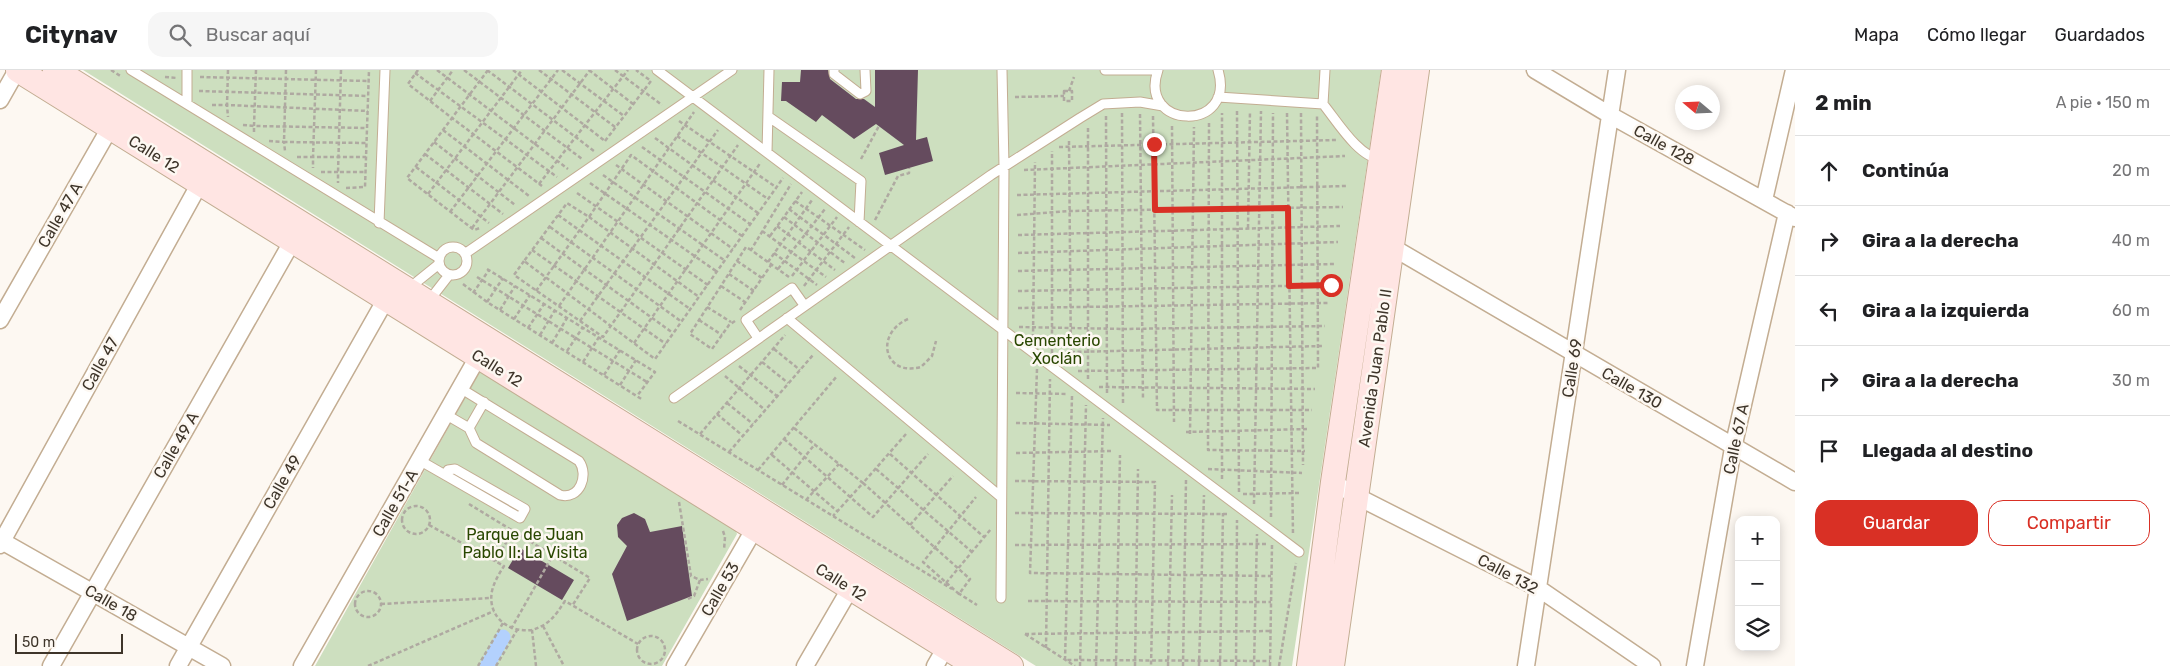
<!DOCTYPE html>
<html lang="es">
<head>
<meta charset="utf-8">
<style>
	:root { --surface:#fff; --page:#f6f6f6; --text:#202124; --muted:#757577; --line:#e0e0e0; --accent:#d93025 }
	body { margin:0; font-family:Rubik,sans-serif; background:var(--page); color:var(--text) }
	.controls { position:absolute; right:15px; bottom:15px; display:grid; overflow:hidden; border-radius:10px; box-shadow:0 2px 12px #0003 }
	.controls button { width:45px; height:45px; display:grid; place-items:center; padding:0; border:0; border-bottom:1px solid var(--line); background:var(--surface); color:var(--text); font:25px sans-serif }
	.compass { position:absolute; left:1675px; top:15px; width:45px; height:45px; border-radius:50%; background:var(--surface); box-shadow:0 2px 12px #0003; rotate:289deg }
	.scale { position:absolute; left:15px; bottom:12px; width:108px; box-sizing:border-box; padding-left:5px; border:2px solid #3e352a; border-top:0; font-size:14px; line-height:18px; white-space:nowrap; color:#3e352a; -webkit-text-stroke:4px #fdf8f2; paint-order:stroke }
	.stop { position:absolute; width:15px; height:15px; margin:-11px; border:4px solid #d93025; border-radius:50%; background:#fff }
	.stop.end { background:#d93025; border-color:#fff; box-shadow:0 1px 5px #0008 }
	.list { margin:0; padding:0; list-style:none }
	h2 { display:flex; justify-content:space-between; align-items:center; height:65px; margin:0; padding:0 20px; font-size:21px }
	h2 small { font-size:16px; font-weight:400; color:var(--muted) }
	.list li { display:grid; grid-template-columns:32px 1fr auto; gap:15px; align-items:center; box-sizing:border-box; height:70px; padding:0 20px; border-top:1px solid var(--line) }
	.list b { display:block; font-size:19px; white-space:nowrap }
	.list em { font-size:16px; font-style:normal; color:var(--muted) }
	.actions { display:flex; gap:10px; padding:15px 20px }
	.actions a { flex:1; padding:11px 0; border:1px solid var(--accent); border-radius:15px; text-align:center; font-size:18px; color:var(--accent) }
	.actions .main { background:var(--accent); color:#fff }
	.icon { flex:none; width:28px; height:28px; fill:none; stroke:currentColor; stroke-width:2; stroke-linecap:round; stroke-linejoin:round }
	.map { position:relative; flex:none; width:1795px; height:596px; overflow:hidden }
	header { display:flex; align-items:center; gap:30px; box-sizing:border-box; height:70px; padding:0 25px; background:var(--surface); border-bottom:1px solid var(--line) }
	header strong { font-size:24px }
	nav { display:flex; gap:28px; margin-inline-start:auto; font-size:18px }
	.search { width:350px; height:45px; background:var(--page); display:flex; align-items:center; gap:12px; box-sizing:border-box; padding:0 18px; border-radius:15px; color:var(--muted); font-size:19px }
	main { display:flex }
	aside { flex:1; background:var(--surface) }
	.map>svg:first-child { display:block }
	.green { fill:#cddfbf }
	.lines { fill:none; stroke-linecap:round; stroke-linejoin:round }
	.canal { stroke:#b3d1fd; stroke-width:15 }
	.building { fill:#654b5e }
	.lane-casing { stroke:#c3ad92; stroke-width:11 }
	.street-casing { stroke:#c3ad92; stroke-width:19 }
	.secondary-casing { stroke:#c3ad92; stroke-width:26 }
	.path { stroke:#afa9a1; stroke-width:2.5; stroke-dasharray:4 2.5; stroke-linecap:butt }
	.lane { stroke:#fff; stroke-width:9 }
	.street { stroke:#fff; stroke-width:16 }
	.secondary { stroke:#ffe5e3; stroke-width:24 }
	.route { stroke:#d93025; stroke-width:6 }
	.labels { text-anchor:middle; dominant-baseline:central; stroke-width:5; stroke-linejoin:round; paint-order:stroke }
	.street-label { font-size:16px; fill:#3e352a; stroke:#fdf8f2 }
	.park-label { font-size:16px; fill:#294700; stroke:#fdf8f2 }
</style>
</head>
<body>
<header>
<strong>Citynav</strong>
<div class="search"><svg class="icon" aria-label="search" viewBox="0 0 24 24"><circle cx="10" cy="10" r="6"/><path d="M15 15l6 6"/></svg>Buscar aquí</div>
<nav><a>Mapa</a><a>Cómo llegar</a><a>Guardados</a></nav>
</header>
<main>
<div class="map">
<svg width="1795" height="596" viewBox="0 0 1795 596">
	<rect width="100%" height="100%" fill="#fdf8f2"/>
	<path class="green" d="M83,0H1381L1292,596H1036Z
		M479,303H484L736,461L737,464L662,596H315Z"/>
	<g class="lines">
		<path class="canal" d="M487,596L503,567"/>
	</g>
	<path class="building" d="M801,0H828L830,9L856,29H864L875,37V0H918L916,70L927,67L933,91L885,105L879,83L904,75L876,54L854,69L822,45L816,52L786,31H781L782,12H800Z
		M634,443L645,449L650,462L682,456L692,526L627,551L612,504L627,476L618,467L617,455L622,448Z
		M520,478L574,510L562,530L508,498Z"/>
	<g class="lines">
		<defs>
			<path id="lane" d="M131,0L439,188
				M657,0L1299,482
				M834,0V4L860,24L866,21L865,0
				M1105,0H1152
				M1158,0C1137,60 1237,63 1218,0
				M1218,27L1323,34C1337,51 1359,88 1381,89
				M187,33V0
				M1323,34L1325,0
				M769,47L861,111L859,152
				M767,82L769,0
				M379,153L385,0
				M439 191a14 14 0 1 1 28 0a14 14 0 1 1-28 0Z
				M466,183L732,0
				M408,219L439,194
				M428,232L449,205
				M787,248L1001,427
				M758,268L746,250L792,218L804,235
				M674,328L991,105L1080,48L1103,34L1140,32L1163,36
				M445,344L469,358L476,373L560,425C580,430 589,405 579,391L460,318
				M469,358L484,332
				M419,390L520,448L525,439L455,399L448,400L445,405
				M1001,528L1004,96L1002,0"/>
			<path id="street" d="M1535,0L1610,45L1795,148
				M0,30L17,0
				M1764,130L1794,0
				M1392,177L1795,412
				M0,250L115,49
				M1333,412L1356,426L1538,518L1652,596
				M0,470L222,596
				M0,475L200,113
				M51,596L297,163
				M178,596L386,229
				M302,596L483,278
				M675,596L759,451
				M805,596L851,517
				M935,596L946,577
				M1526,596L1617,0
				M1695,596L1733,378L1787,143"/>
			<path id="secondary" d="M18,0L976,596
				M55,0L1011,596
				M1309,596L1333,412L1394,0
				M1332,596L1417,0"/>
		</defs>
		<use href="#lane" class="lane-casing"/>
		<use href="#street" class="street-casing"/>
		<use href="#secondary" class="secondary-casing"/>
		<path class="path" d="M111,0L122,7
			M228,0L227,35L368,41
			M256,0L254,56L366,58
			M286,0L284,72L366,73
			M316,0L313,87H366
			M341,0L338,102H366
			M418,0L408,14L452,48L407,108L474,160L480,158
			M437,0L568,99
			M464,0L582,89
			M487,0L594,81
			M488,0L452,48L542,116
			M513,0L605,71
			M539,0L615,57
			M562,0L624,46
			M589,0L633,34
			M615,0L662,35
			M415,3L557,107
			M165,7L177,8
			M200,7L368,11
			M199,21L368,26
			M1064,21H1072V31H1064Z
			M1069,21L1074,7
			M1015,27L1064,26
			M430,31L453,0
			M212,35H227L228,47
			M1237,41L1239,423
			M1122,43L1123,335
			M1287,43L1293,465
			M1301,43L1303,395
			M1140,44L1143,330
			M1106,46L1107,323
			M1153,46L1157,340H1312
			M679,51L776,117
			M1209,53L1208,380L1305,381
			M243,55L254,56V62
			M1172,56L1174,352
			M1088,58V309
			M443,60L529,126
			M677,66L768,129
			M655,68L758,143
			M269,71L284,72L285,81
			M605,71L651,11L636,0
			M1069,71L1071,296
			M434,72L515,135
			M642,77L750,154
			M1059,77L1336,70
			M425,84L503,144
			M297,87H313V98
			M861,89L879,56
			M616,95L733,179
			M416,97L489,153
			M1024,100L1345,86
			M321,102H338V113
			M603,105L724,190
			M590,113L716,201
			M539,114L628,0
			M346,118L365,117L369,0
			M577,123L708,215
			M428,124L522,0
			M1017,125L1346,116
			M795,131L865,180
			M789,139L855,188
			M450,142L558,0
			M558,145L690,239
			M1017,145L1069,141L1343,137
			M784,147L846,194
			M875,150L898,106L909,103V98
			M777,156L835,200
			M550,157L682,252
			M472,158L590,0
			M1248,158L1250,41
			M762,161L826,207
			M1018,165L1340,156
			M742,166L631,85L589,147L567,133L524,191L655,289L783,108
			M770,166L802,122
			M541,168L673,263
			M532,180L666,274
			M774,183L817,215
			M1018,183L1338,172
			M524,191L514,205L603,267L738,75
			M737,191L762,208
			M768,192L812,130
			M487,199L655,302L637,326
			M778,199L825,139
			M1018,201L1334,194
			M729,204L754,221
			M792,206L837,147
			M477,207L647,312
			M789,207L751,180L791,114
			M463,214L487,232L643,330
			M721,216L745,232
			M804,216L849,157
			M536,221L589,147L699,227
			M1018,221L1331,215
			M473,223L489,200
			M487,232L503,208
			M559,236L694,42
			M707,237L731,252
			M1018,238L1328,233
			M500,240L515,216
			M740,240L771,195
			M514,249L530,225
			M908,249C874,264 884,307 921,297L932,286L936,271
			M699,250L722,265
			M580,251L718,60
			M735,251L729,255L712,279L690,264L746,177L751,180
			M1019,257L1123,259L1325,256
			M528,258L544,234
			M540,265L555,240
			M1033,268L1035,92
			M552,273L567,248
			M634,273L761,92
			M774,279L800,300
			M567,281L583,257
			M1071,282L1322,276
			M1052,283V81
			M583,292L599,267
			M762,292L788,313
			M739,296L777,326
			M1037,299L1030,503L1271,506
			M1078,301L1318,298L1317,46
			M604,305L620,280
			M725,306L765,340
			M620,315L636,290
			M1099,317L1315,319
			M1016,323L1068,324
			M1072,326L1065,590L1270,591
			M727,333L753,354
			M717,344L743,366
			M678,351L952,519
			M1016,353L1110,355
			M794,358L863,413L833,446
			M1186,362L1309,359
			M700,364L785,265
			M906,364L863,413C899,445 934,477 970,509L959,524L923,492C941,470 959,448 976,427
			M1190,364L1194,57
			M784,369L873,447L928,384
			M729,382L813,285
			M1016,383L1113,381
			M890,384L984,467
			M772,385L837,441
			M876,399L972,482
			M1208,399L1302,403
			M758,400L837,306
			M1222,409V43
			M1015,411L1155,412L1151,596
			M782,415L815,374
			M1243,424L1299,423
			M806,430L839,394
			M679,432L691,506L700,510L708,509
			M469,434L590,508L572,536
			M1254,434L1261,41
			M402 450a14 14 0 1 1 28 0a14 14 0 1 1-28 0Z
			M1015,443L1229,444
			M1271,447L1273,43
			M429,455L504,496C499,504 494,512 492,521C487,546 508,563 532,560
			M910,455L953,406
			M723,461L725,467L724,480
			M1015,475L1268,474
			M495,491L513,461
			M946,513L991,459
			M355 534a13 13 0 1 1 26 0a13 13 0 1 1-26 0Z
			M958,523L977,535
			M688,529L694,526L700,510
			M1028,531L1271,532
			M381,534L491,528
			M543,556L564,596
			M511,559L553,485
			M1025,564L1270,561
			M1025,564L1075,596
			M637 580a14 14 0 1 1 28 0a14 14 0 1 1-28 0Z
			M1046,578L1050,309
			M368,596L494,541
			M478,596L503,553
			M496,596L517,560
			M536,596L532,560C549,555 555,546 565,531L638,574
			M1080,596L1086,335
			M1096,596L1103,348
			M1116,596L1120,385
			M1135,596L1138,399
			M1168,596L1172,425
			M1183,596L1186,410
			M1199,596L1204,425
			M1220,596L1223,443
			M1236,596L1237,450
			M1254,596L1257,464
			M1270,596L1272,475
			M1279,596L1296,493"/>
		<use href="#lane" class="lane"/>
		<use href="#street" class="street"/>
		<use href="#secondary" class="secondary"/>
	</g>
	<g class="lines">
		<path class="route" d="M1154,74L1155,140L1288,138L1289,216L1331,215"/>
	</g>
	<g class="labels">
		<g class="street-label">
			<text transform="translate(1664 75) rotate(29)">Calle 128</text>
			<text transform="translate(154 84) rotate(32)">Calle 12</text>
			<text transform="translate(60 145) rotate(-60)">Calle 47 A</text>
			<text transform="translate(100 294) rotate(-61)">Calle 47</text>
			<text transform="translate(497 298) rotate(32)">Calle 12</text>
			<text transform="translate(1375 298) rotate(-82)">Avenida Juan Pablo II</text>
			<text transform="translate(1572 298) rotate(-81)">Calle 69</text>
			<text transform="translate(1632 318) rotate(30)">Calle 130</text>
			<text transform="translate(1736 369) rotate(-78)">Calle 67 A</text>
			<text transform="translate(176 375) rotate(-60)">Calle 49 A</text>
			<text transform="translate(282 412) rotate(-60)">Calle 49</text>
			<text transform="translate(395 433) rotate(-60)">Calle 51-A</text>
			<text transform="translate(1508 504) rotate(28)">Calle 132</text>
			<text transform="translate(841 512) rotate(32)">Calle 12</text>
			<text transform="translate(720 519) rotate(-60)">Calle 53</text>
			<text transform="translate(111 533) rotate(30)">Calle 18</text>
		</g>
		<g class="park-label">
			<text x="1057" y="270">Cementerio<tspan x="1057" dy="18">Xoclán</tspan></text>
			<text x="525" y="464">Parque de Juan<tspan x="525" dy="18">Pablo II: La Visita</tspan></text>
		</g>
	</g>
</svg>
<div class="controls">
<button>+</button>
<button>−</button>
<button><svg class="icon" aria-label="layers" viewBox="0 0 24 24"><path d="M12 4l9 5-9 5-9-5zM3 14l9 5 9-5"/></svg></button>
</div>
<svg class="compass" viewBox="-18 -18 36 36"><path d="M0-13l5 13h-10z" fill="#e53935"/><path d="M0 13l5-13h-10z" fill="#757577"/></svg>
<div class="scale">50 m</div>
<div class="stop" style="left:1331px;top:215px"></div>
<div class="stop end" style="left:1154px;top:74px"></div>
</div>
<aside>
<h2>2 min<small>A pie · 150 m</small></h2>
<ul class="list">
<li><svg class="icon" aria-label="ahead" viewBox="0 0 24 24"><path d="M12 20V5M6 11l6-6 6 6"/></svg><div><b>Continúa</b></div><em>20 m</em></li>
<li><svg class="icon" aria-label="right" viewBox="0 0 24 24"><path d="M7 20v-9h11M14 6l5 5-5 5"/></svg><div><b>Gira a la derecha</b></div><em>40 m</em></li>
<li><svg class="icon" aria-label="left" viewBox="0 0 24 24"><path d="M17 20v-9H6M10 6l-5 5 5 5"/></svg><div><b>Gira a la izquierda</b></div><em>60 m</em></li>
<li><svg class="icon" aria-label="right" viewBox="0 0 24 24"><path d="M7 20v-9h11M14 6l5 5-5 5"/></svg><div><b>Gira a la derecha</b></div><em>30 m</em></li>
<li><svg class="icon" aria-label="arrive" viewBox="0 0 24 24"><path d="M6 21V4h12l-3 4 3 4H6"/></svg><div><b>Llegada al destino</b></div></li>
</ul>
<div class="actions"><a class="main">Guardar</a><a>Compartir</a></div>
</aside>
</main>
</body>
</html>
